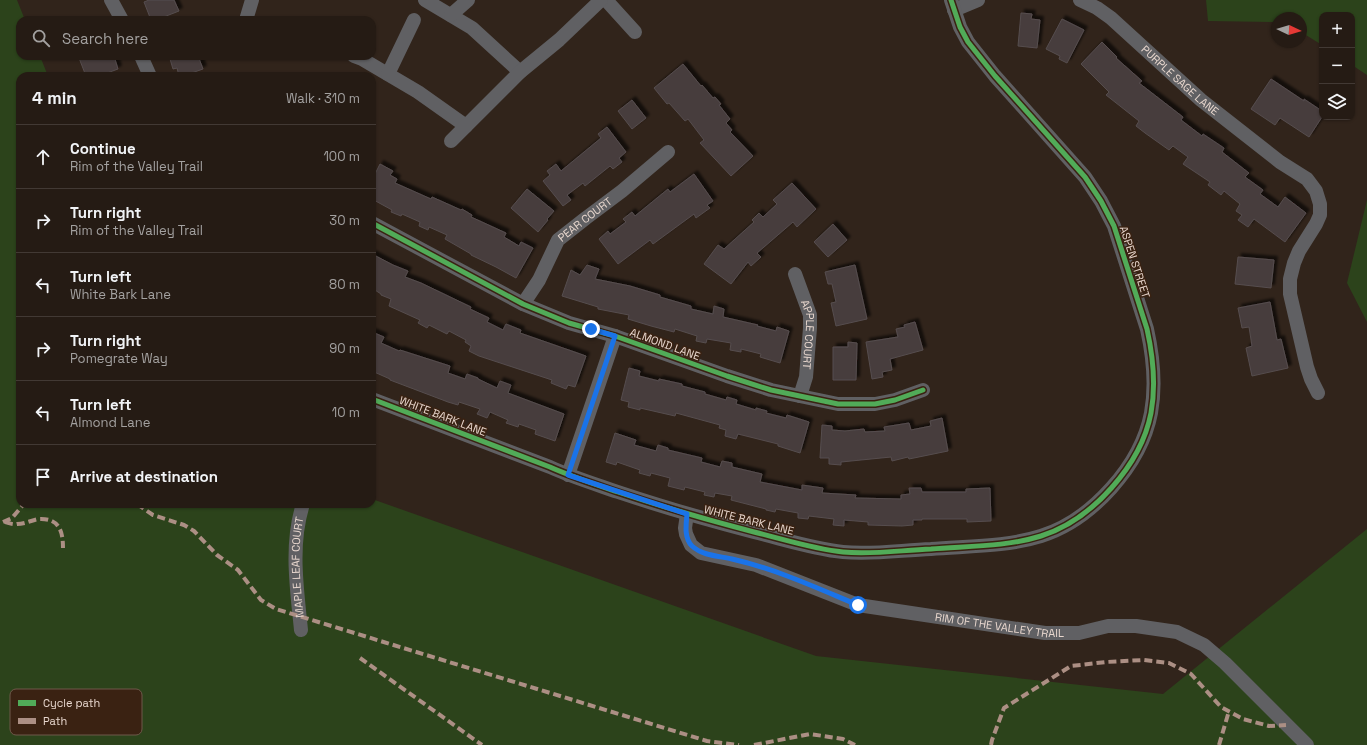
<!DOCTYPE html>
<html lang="en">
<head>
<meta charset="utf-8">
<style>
	:root { --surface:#251b14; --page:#312822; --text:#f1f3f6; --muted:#a3a1a0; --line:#423934 }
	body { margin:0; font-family:"Space Grotesk",sans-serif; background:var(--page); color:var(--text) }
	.controls { position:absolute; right:12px; top:12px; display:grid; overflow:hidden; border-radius:8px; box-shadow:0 1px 3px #0004 }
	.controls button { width:36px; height:36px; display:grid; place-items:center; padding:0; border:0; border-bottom:1px solid var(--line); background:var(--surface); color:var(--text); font:20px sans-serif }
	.compass { position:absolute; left:1271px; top:12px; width:36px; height:36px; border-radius:50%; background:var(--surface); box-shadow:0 1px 3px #0004; rotate:94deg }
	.stop { position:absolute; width:12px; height:12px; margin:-9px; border:3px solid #1a73e8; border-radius:50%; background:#fff }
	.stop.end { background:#1a73e8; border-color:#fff; box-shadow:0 1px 4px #0008 }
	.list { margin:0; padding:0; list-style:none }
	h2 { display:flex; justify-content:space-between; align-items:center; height:52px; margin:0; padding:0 16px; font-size:17px }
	h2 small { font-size:13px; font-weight:400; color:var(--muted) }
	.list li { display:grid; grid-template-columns:26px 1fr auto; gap:12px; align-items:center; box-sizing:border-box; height:64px; padding:0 16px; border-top:1px solid var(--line) }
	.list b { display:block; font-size:15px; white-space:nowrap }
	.list p { margin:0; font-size:13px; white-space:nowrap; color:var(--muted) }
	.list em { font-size:13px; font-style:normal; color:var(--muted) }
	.icon { flex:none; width:22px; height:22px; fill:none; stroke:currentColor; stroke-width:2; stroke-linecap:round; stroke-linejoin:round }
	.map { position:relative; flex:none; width:1367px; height:745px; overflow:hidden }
	.search { position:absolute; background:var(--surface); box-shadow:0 1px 3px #0004; left:16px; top:16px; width:360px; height:44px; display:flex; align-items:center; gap:10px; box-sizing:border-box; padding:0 14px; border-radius:12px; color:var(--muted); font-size:15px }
	.panel { position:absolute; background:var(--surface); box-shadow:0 1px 3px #0004; left:16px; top:72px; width:360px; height:436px; border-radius:12px }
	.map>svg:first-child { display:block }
	.green { fill:#2c431b }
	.building { fill:#463d3e; stroke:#564d4e; filter:url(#shadow) }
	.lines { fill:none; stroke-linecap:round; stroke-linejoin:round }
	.minor { stroke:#606063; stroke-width:14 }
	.quiet { stroke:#ac8f84; stroke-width:4; stroke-dasharray:8 4; stroke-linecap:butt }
	.cycleway-casing { stroke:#3a2212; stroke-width:8 }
	.cycleway { stroke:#51ab58; stroke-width:5 }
	.route { stroke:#1a73e8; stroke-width:5 }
	.labels { text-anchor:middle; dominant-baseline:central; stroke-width:3; stroke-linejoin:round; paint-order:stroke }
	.street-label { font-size:11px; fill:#e8d7ce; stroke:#3a2212 }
	.key { fill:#3a2212; stroke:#6e584a; stroke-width:1 }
	.key-label { font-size:11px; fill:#e8d7ce }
</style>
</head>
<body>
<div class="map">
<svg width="1367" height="745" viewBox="0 0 1367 745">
	<defs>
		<filter id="shadow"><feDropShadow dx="3.5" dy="-3.5" stdDeviation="1" flood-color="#0009"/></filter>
	</defs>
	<rect width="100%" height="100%" fill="#31241b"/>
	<path class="green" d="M0,0H17L25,20H20V56H40L48,76H20V504H372V499L816,656L1163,694L1367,529V745H0Z
		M1206,0H1367V75L1352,65V15H1322V45L1301,32V18H1277V22L1208,21Z
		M1367,200V322L1347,283Z"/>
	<path class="building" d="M149,0H174L179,11L156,20H151L144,2Z
		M1021,13L1032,14L1031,19L1040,20L1037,48L1018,46Z
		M1062,19L1084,30L1067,63L1059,59L1060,56L1046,49Z
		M1102,42L1117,57L1116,58L1142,81L1139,83L1183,117L1181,120L1202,136L1203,134L1224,148L1222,152L1249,173L1245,177L1263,190L1260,194L1278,207L1285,197L1306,213L1285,242L1254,219L1248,227L1238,220L1242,215L1236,211L1240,204L1224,191L1221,195L1208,185L1210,182L1183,164L1188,157L1173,146L1169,150L1145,133L1136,126L1139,121L1106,95L1109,92L1081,64Z
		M86,56H114L118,69L99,76H86L79,58Z
		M178,56H198L203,69L183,76H179L177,68L173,69L170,59Z
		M683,64L701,86L702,85L713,98L715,97L721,104L719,105L730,119L726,123L732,130L730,132L753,156L731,176L700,143L704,140L688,119L685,121L669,103L667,104L654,88Z
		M1271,79L1304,101V99L1322,111V117L1309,137L1280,118L1275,125L1251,109Z
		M632,100L646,118L632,129L618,111Z
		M607,127L626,152L619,158L622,162L613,169L610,166L585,186L583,183L567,195L571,200L563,206L543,181L550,175L547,171L556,164L561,171L601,138L598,134Z
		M380,164L393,171L390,175L397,179L395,183L431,199L432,197L461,210L462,209L472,215L471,217L506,233L504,237L519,246L521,242L533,248L516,278L496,267L471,255V254L445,239L447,235L429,227L428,230L419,226L420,222L402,214L401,216L391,212L392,210L372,199V180Z
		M694,174L713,201L707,205L710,208L696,218L694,214L653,244L650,240L618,264L599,239L608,231L610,234L626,222L623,219L632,212L635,216L668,189L670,192Z
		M792,183L816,209L797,227L793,222L771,241L757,253L761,257L751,266L748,262L731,284L704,264L718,245L724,249L754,222L752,220L759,213L763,217L777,204L773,200Z
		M527,189L554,211L547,219L548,220L538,232L511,208Z
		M833,224L847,240L828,257L814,242Z
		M372,254L393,265L408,271L405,277L421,283L471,307L470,309L489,318L487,322L503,330L506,324L521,330L520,333L586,356L575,387L568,385L566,389L551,383L552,380L479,356L469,351L471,346L465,342L466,340L449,331L447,334L429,325L427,328L418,323L420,320L389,306L391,299L381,295V294L372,288Z
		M1238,257L1274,260L1271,288L1235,284Z
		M587,265L599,269L595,279L630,286L660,295V297L691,306V309L713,314L714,306L724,309L723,317L758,325L757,326L776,331L777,327L789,331L780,363L760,357L761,354L741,349V352L730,350L731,343L707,339L706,343L696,341L697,336L675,329L674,332L651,326L628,319L629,315L598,309V307L562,296L571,270L580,275Z
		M855,265L867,319L836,326L831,303L836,302L832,284H828L825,272Z
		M1270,302L1277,340L1281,339L1288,368L1252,376L1246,348L1252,346L1249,327L1242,328L1238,308Z
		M915,322L923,350L890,359L892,370L882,372L883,377L872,379L866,342L898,337L896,329L905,327L904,325Z
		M372,332L384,337L381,343L399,351L400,350L450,366L448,373L465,379L467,374L478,378V379L497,388L500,381L511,385L508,393L564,414L555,441L535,434L536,430L519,424L518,427L506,423L508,420L490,412L487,418L477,414L480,409L459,402L458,405L448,402L390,380V379L372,371Z
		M848,342L857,343L856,380H833V347H848Z
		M629,368L640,371L639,376L659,381V379L682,384V386L705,392V394L726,400L727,397L737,400L736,404L756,410V408L767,411L766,413L786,418L787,415L809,422L800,453L778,446V444L738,434L736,439L725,436L726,430L719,428L720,425L676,413L675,416L640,408V410L628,407L629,402L621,400Z
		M942,418L948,451L909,459L908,457L892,461L891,457L841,462V465L829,464V458H820L822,425L832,426V430L845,431L864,429L865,432L885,431L884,427L909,423L911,430L931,426L930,421Z
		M615,433L636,440L634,445L656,451L658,445L668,448V450L702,458L701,462L720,467L722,461L732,463V467L762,474L760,482L802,490V485L823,488L822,493L856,495L855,498L901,499V495L910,494L909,488H921L922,492H966V489L990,488L991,521L967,522V519H922V520H913V525L902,526L868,525V522L844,520V526L833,525L834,519L809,516L808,519L798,518V513L776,509L775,512L766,510V509L731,500L732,496L715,493L714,497L704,495L705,492L685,487L684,490L668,486L670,478L651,473L650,476L639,473L640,470L617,462L616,465L606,462Z"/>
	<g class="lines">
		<g class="minor">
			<path d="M111,0L122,20"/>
			<path d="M425,0L472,28L520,72"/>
			<path d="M606,0L635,32"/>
			<path id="s1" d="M1080,0L1097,8L1111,18L1201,100L1280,162L1307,179L1316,191L1320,204V215L1316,224L1299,251L1294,263L1290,279V294L1307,367L1311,379L1318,393"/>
			<path d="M954,10L978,0"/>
			<path d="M451,15L468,0"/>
			<path d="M246,20L252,0"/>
			<path d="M141,56L150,76"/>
			<path d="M354,56L362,59L418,92L466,126"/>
			<path d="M388,74L414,20"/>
			<path d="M451,141L520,72L559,40L601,0"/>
			<path d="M372,223L523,304L569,323L615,336L727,376L771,390L838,404H875L895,400L923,390"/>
			<path id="s2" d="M795,274L810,315V328L806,377L800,396"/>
			<path id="s3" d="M523,304L539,280L558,240L586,218L622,191L668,152"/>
			<path d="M372,399L550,467C572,477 595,484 618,492C663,507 708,520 754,532C783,539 813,549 843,552C872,555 902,550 931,549C967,546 1006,547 1041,536C1092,520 1141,465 1151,413C1156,386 1153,356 1147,329L1114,226L1101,201L1085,177L995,76L968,42L960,27L951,0"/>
			<path d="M568,475L615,336"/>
			<path id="s4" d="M687,514L685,528L686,534L691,545L701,553L756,565L858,605L1045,633H1079L1108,626H1136L1177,632L1204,645L1225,663L1307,745"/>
			<path id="s5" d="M301,630C297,589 290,545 303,504"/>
		</g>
		<path class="quiet" d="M137,504L153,515L184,525L194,531L217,555L238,570L261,600L276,609L707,741L739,745
			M3,522L12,518L24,504
			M5,522C9,523 13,525 17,524C25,524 32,520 39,519C59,518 63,531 63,548
			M360,658L482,745
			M754,745L810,734L843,739L855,745
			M991,745L992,740L1004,708L1071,666L1106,662L1144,660L1169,663L1191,674L1221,707L1243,719L1269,726L1286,725
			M1219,745L1229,711"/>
		<defs>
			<path id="cycleway" d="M372,223L523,304L569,323L615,336L727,376L771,390L838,404H875L895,400L923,390
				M372,399L550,467C572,477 595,484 618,492C663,507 708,520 754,532C783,539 813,549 843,552C872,555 902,550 931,549C967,546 1006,547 1041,536C1092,520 1141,465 1151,413C1156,386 1153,356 1147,329L1114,226L1101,201L1085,177L995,76L968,42L960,27L951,0"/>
		</defs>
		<use href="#cycleway" class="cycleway-casing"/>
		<use href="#cycleway" class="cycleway"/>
	</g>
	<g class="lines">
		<path class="route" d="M591,329L615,336L568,475L687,514C686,525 684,538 692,546C703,556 719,556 732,559C776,569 817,588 858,605"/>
	</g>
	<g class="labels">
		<g class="street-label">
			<text stroke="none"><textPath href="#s1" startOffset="129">PURPLE SAGE LANE</textPath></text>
			<text stroke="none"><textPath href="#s3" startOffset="107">PEAR COURT</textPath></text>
			<text transform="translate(1135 262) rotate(72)">ASPEN STREET</text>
			<text stroke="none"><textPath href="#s2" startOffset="63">APPLE COURT</textPath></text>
			<text transform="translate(665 344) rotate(20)">ALMOND LANE</text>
			<text transform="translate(443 416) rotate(21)">WHITE BARK LANE</text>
			<text transform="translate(749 520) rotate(14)">WHITE BARK LANE</text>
			<text stroke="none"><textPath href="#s5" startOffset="63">MAPLE LEAF COURT</textPath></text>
			<text stroke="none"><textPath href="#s4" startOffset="354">RIM OF THE VALLEY TRAIL</textPath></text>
		</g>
	</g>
	<rect x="10" y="689" width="132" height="46" rx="6" class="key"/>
	<rect x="18" y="700" width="18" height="6" fill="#51ab58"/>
	<rect x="18" y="718" width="18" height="6" fill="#ac8f84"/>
	<g class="key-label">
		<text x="43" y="707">Cycle path</text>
		<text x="43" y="725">Path</text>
	</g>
</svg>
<div class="controls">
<button>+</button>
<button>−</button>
<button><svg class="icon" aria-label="layers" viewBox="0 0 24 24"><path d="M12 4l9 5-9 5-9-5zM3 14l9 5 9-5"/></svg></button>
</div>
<svg class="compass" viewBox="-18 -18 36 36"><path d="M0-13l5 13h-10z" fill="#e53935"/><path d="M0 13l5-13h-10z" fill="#a3a1a0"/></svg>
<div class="stop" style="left:858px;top:605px"></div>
<div class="stop end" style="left:591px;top:329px"></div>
<div class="search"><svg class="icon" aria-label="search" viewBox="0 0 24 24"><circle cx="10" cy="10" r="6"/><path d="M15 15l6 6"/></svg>Search here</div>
<section class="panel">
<h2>4 min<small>Walk · 310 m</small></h2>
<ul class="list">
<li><svg class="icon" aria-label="ahead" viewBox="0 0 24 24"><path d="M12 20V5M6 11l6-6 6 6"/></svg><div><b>Continue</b><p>Rim of the Valley Trail</p></div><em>100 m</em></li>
<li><svg class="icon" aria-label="right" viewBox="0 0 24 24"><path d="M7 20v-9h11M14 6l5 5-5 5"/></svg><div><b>Turn right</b><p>Rim of the Valley Trail</p></div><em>30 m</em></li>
<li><svg class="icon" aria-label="left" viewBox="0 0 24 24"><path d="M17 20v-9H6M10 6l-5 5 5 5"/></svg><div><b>Turn left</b><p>White Bark Lane</p></div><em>80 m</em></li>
<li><svg class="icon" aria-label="right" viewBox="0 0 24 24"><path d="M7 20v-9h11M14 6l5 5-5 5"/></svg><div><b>Turn right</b><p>Pomegrate Way</p></div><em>90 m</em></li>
<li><svg class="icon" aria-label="left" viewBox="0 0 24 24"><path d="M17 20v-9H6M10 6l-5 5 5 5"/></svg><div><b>Turn left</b><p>Almond Lane</p></div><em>10 m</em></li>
<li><svg class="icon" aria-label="arrive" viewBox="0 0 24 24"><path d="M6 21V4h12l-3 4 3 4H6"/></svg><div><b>Arrive at destination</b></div></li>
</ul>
</section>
</div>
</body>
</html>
